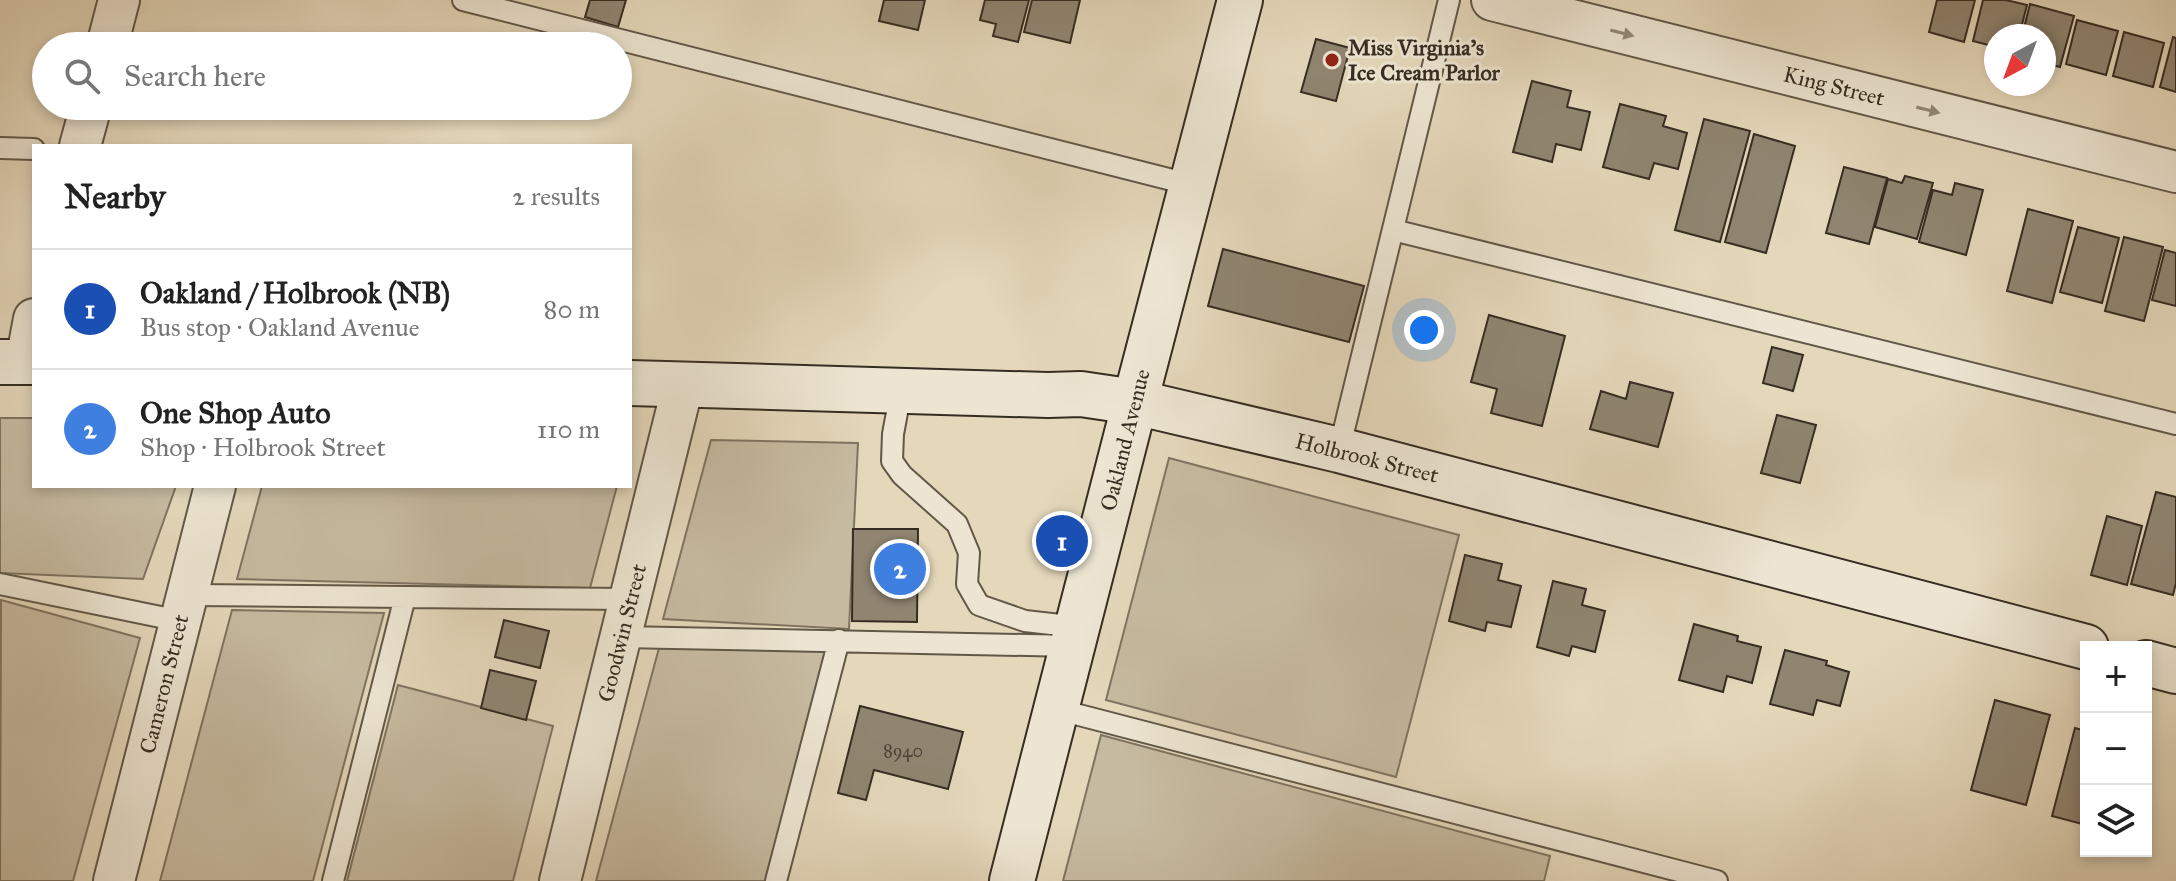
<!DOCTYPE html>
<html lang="en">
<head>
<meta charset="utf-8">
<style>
	:root { --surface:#fff; --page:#f2f2f2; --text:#222; --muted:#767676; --line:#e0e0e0; --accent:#0f766e }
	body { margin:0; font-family:"IM FELL Great Primer",serif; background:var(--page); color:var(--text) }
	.controls { position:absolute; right:24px; bottom:24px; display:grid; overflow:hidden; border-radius:0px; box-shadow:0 4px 12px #0003 }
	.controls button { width:72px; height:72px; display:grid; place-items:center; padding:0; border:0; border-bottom:2px solid var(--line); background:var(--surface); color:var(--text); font:40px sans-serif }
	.compass { position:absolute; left:1984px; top:24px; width:72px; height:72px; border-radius:50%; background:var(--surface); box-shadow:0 4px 12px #0003; rotate:221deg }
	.you { position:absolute; left:1424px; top:330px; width:28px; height:28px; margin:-20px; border:6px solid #fff; border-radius:50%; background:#1a73e8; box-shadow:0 0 0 12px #1a73e833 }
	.badge { display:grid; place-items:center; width:52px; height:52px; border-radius:50%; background:var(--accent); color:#fff; font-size:26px; font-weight:700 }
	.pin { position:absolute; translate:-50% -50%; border:4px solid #fff; box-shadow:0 2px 8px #0006 }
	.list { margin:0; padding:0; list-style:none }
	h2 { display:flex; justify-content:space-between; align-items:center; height:104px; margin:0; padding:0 32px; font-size:34px }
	h2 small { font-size:26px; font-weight:400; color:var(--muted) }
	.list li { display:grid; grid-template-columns:52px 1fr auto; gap:24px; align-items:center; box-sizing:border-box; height:120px; padding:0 32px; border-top:2px solid var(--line) }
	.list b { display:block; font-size:30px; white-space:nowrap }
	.list p { margin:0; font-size:26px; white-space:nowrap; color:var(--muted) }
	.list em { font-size:26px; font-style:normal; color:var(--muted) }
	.icon { flex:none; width:44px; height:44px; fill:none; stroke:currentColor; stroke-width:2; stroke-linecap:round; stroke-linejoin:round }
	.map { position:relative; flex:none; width:2176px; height:881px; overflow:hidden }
	.search { position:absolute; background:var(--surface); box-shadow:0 4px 12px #0003; left:32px; top:32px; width:600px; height:88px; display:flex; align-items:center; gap:20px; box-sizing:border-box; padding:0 28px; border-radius:44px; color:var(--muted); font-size:30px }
	.panel { position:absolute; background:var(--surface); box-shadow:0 4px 12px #0003; left:32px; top:144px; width:600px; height:344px; border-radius:0px }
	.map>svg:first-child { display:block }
	.green { fill:#c6baa0; stroke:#7e7461; stroke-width:2 }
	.building { fill:#908571; stroke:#362d22; stroke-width:2 }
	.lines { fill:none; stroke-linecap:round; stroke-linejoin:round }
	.lane-casing { stroke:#625848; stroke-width:24 }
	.street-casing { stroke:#625848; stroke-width:44 }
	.secondary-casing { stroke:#362d22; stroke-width:48 }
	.lane { stroke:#ede5d2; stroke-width:20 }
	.street { stroke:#ede5d2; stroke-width:40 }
	.secondary { stroke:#ede5d2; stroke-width:44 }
	.oneway { fill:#92897a }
	.poi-dot { fill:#8f2418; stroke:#ede5d2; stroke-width:3 }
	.labels { text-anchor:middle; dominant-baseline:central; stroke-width:6; stroke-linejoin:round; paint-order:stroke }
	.number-label { font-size:18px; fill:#4c4336 }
	.poi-label { font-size:22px; font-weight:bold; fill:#362d22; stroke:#ede5d2; text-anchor:start }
	.street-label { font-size:22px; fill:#362d22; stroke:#ede5d2 }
</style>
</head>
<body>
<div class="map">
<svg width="2176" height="881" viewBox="0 0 2176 881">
	<rect width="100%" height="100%" fill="#e4d7ba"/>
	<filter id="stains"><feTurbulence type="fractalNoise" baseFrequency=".0025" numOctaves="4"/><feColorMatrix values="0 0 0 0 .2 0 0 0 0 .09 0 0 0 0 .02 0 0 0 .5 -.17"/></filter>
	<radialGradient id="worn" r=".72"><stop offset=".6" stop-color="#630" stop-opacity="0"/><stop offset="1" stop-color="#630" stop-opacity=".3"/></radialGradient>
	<path class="green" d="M0,418H34V486H176L143,579L0,573Z
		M711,440L858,443L849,629L663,619Z
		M1169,458L1459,535L1396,777L1106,700Z
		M262,486H617L590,588L237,579Z
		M1,600L140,638L73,881H0Z
		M232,610L384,613L313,881H160Z
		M659,648L827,649L767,881H596Z
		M398,685L553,726L513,881H347Z
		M1101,735L1550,856L1544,881H1063Z"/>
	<path class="building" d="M590,0H626L618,27L585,17Z
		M884,0H925L918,30L879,21Z
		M985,0H1029L1018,42L993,36L996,24L980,20Z
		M1032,0H1080L1070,43L1024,32Z
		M1937,0H1975L1964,42L1929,32Z
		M1983,0H2006L2027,5L2019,36H1996V47L1973,41Z
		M2030,4L2074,16L2060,67L2044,63V36H2022Z
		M2077,20L2118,31L2106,75L2066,64Z
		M2124,32L2164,43L2153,87L2113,76Z
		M2173,37L2176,38V92L2160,87Z
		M1316,39L1350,48L1336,101L1301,92Z
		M1532,81L1571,91L1567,107L1590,112L1581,150L1556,144L1552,162L1513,152Z
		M1620,104L1666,116L1663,126L1687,133L1678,169L1654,163L1649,179L1603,167Z
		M1704,119L1750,131L1720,242L1675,230Z
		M1754,134L1795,146L1766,253L1725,242Z
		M1844,167L1887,178L1869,244L1826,233Z
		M1905,176L1933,183L1917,239L1875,227L1888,179L1902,183Z
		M1955,183L1983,190L1966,255L1919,242L1933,190L1952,195Z
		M2028,209L2073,221L2052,303L2007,291Z
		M2078,227L2119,238L2102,303L2060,292Z
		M2124,237L2163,247L2144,321L2105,311Z
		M1223,249L1364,286L1349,342L1208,306Z
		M2165,250L2176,253V306L2152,300Z
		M1489,315L1565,336L1542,426L1491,413L1497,389L1471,382Z
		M1772,347L1803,355L1793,391L1763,383Z
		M1630,382L1673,393L1658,447L1590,429L1601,391L1626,399Z
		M1777,415L1816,425L1800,483L1761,473Z
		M2156,492L2176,497V583L2173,595L2131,584Z
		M2107,516L2142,526L2127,585L2091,575Z
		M853,529H918L917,622L852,621Z
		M1465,555L1502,564L1498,580L1521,586L1511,627L1487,622L1485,631L1449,621Z
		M1553,581L1586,589L1582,605L1605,611L1595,652L1572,646L1569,656L1537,647Z
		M504,620L549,631L540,668L495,657Z
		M1694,624L1738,636L1737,641L1761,647L1752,683L1727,676L1723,692L1679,680Z
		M1785,650L1827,661L1826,665L1849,672L1840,706L1817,700L1813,715L1770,704Z
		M490,670L536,681L526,720L481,708Z
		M1995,700L2050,715L2026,805L1971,790Z
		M860,706L963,732L948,789L874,770L866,800L838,793Z
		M2075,728L2086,731V825L2052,816Z"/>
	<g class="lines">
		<defs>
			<path id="lane" d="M463,0L1192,185
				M0,148L34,149
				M1393,230L2176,424
				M901,391L893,434L892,461L902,475L957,524L969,553L967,584L979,605L1025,621L1078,627
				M1339,450L1449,0
				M0,584L180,621
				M187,595L630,599
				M621,637L1073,646
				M1056,709L1717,881
				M333,881L405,597
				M776,881L839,640"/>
			<path id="street" d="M1492,0L2176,172
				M107,46L119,0
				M80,146L91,106
				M26,362L34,319
				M114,881L215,486
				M560,881L683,385"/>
			<path id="secondary" d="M0,362H34
				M630,383L1048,395L1081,394L1135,402L1339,450L2086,647
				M2146,663L2176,671
				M1012,881L1135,402L1240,0"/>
		</defs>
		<use href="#lane" class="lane-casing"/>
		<use href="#street" class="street-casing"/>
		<use href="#secondary" class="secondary-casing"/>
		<use href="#lane" class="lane"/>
		<use href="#street" class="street"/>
		<use href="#secondary" class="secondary"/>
	</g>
	<defs><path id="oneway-solid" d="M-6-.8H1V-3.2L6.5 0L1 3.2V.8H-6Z" transform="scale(2)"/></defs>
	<g class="oneway">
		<use href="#oneway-solid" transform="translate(1622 33) rotate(14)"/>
		<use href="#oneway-solid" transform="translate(1928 110) rotate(14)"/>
	</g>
	<circle class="poi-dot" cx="1332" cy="60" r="8"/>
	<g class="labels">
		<g class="number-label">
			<text x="903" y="751">8940</text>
		</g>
		<g class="poi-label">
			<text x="1348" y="47">Miss Virginia's<tspan x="1348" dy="25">Ice Cream Parlor</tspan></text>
		</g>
		<g class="street-label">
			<text transform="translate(1834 86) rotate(14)">King Street</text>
			<text transform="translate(1125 440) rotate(-76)">Oakland Avenue</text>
			<text transform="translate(1367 458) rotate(14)">Holbrook Street</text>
			<text transform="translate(622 633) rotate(-76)">Goodwin Street</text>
			<text transform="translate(164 684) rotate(-76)">Cameron Street</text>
		</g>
	</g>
	<rect width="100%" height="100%" filter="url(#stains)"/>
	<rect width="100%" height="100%" fill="url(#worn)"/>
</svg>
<div class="controls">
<button>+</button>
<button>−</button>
<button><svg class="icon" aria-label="layers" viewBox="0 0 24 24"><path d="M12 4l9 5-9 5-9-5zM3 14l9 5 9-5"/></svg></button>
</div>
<svg class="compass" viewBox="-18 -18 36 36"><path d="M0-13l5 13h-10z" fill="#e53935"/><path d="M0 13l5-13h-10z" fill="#767676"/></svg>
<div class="you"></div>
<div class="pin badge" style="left:1062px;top:541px;background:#1a4fb4">1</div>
<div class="pin badge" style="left:900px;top:569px;background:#3f7fe0">2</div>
<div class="search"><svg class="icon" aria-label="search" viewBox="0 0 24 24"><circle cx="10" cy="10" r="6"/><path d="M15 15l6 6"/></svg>Search here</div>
<section class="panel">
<h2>Nearby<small>2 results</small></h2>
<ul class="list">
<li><span class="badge" style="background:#1a4fb4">1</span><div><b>Oakland / Holbrook (NB)</b><p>Bus stop · Oakland Avenue</p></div><em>80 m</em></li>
<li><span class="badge" style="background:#3f7fe0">2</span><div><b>One Shop Auto</b><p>Shop · Holbrook Street</p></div><em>110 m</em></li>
</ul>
</section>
</div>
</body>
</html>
